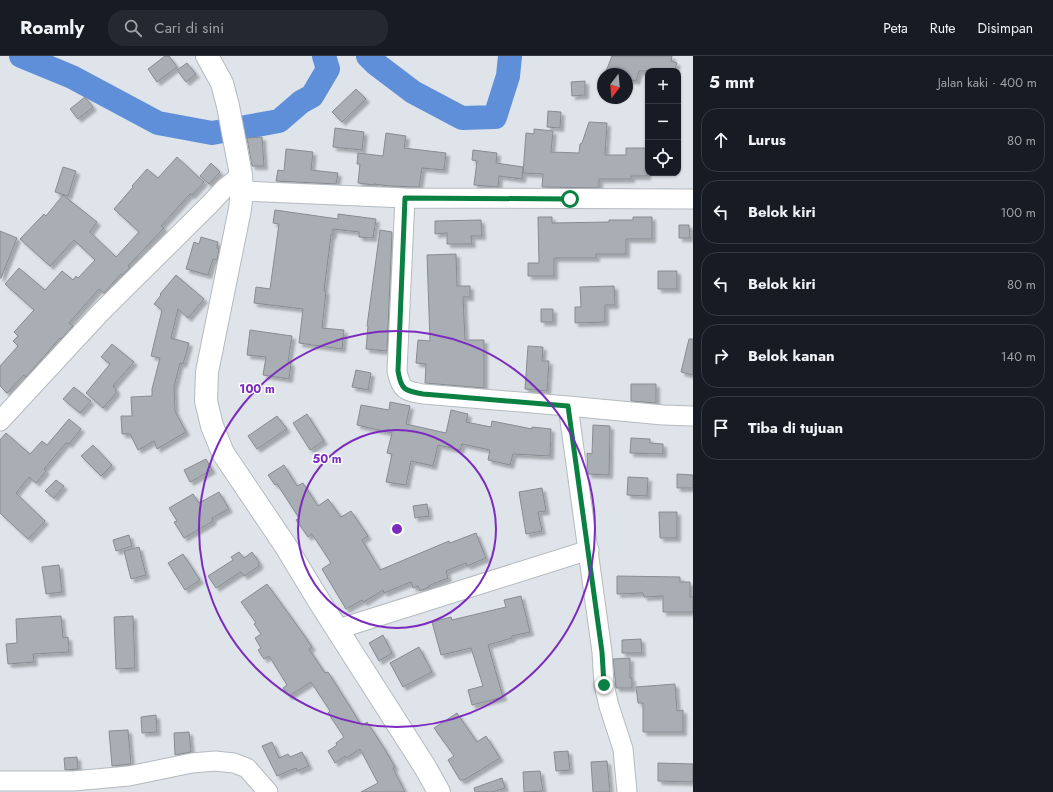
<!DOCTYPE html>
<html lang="id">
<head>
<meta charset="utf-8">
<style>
	:root { --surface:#171b24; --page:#242831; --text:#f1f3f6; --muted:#9ea1a6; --line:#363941 }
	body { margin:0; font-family:Jost,sans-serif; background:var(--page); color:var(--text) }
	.controls { position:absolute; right:12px; top:12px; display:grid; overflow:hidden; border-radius:8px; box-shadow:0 1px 3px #0004 }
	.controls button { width:36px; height:36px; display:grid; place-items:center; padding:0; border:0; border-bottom:1px solid var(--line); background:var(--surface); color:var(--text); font:20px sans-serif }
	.compass { position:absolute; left:597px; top:12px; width:36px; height:36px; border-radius:50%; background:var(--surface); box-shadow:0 1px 3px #0004; rotate:196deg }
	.stop { position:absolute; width:12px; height:12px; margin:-9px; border:3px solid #0b8043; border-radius:50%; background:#fff }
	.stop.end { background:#0b8043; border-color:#fff; box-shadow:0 1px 4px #0008 }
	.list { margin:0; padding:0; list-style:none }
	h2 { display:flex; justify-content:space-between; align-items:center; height:52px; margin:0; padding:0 16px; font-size:17px }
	h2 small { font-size:13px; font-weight:400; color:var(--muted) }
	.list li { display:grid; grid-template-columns:26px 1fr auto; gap:12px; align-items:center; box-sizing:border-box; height:64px; margin:0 8px 8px; padding:0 8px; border:1px solid var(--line); border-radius:16px }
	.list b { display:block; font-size:15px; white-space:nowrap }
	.list em { font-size:13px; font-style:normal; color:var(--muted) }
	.icon { flex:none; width:22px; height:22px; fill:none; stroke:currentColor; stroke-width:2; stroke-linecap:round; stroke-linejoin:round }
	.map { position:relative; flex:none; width:693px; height:736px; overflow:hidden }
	header { display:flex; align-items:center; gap:24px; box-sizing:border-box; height:56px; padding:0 20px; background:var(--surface); border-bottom:1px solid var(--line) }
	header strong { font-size:19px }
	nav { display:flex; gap:22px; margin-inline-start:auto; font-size:14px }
	.search { width:280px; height:36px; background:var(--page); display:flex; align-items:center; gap:10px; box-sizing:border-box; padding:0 14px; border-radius:16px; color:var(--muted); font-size:15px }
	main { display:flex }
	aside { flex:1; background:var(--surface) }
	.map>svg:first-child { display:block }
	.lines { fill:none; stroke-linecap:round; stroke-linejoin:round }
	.river { stroke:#5f8fd8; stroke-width:24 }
	.building { fill:#a8aeb3; stroke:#878c92; filter:url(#shadow) }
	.minor-casing { stroke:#b4babf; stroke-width:21 }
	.highway-casing { stroke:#b4babf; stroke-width:24 }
	.minor { stroke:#fff; stroke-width:19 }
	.highway { stroke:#fff; stroke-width:22 }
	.route { stroke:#0b8043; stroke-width:5 }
	.ring { fill:none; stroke:#7b2cbf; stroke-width:2 }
	.centre { fill:#7b2cbf; stroke:#fff; stroke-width:2 }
	.ring-label { font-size:12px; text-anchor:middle; font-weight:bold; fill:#7b2cbf; stroke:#fff; stroke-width:3; stroke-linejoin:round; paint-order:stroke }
</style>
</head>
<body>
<header>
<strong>Roamly</strong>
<div class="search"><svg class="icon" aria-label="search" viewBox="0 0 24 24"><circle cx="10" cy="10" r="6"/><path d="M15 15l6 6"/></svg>Cari di sini</div>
<nav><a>Peta</a><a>Rute</a><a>Disimpan</a></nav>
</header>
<main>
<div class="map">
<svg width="693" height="736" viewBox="0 0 693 736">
	<defs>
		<filter id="shadow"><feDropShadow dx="3.5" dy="3.5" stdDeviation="1" flood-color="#0004"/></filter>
	</defs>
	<rect width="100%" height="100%" fill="#dee4e9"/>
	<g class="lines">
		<path class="river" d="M21,0L72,21L158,67L212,77L279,65L301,46L312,40L328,13L324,0
			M368,0L376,8L413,36L462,62L495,61L508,20L510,0"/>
	</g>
	<path class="building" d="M165,0H169L177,11L157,26L148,13Z
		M612,0H672L671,5L677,7L674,15H639L636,25L627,23V18H605Z
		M187,7L196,18L186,26L177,14Z
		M585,25V39L572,40L571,26Z
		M356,33L366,43L342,66L332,56Z
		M85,41L93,51L78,63L70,53Z
		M548,55L561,56L560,72L547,71Z
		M589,66L607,67L605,99H626V92H647V120H631V123H599V132L542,131L543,118L523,117L526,77L534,78V73L553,75L551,96L579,97L580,88L582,87Z
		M335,72L364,76L362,94L333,91Z
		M386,77L406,80L404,92L446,97L444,114L422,112L419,131L390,130L374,128V129L358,127L360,108H357L358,97L383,100Z
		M262,81L264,110H252L247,82Z
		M286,93L313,96L311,114L338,117L336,128L276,125L278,114L284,115Z
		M473,94L497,97L496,107L523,111L522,123L499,120L498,131L474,129L477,105L472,104Z
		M177,101L204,126L192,139L190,138L161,170L164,172L128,210L130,212L122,219L121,218L104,237L99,233L69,267L73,270L61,283L60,282L26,321L24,319L7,337L0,330V310L18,290L13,285L18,280L14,276L34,254L5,228L19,212L45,234L62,215L73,224L76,220L78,222L95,204L74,184L50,210L20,183L44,158L46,160L63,139L97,166L90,176L116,201L139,176L114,153L133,131L132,130L147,113L158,122Z
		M211,107L220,116L209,128L200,120Z
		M63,111L76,115L68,140L55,136Z
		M275,154L338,163V158L376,163L373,182L359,181V176L333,173V179H331L324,235H326L322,272L344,274L342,293L299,287L303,253L254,247L256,231L270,233L279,168L273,167Z
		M538,161H552V167L609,166V164H633V161H652V183H626V198H596V202H554V220H528V207H539Z
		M481,164L482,180H471L472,188H447V177L435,178V165Z
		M679,169H689L690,182H679Z
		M380,174L392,176L387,295L366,293L368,270H367Z
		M0,175L17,182L1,222H0Z
		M201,181L218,186L217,192L219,193L217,204L213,203L208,219L186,213L194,186L199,188Z
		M456,198L457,230H470V241H463L465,284H484V332L425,327L426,308L416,307L418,284L430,285L427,199Z
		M658,215H677V233H658Z
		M176,219L204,243L188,262L178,253L171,282L189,287L183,308L180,307L174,331L175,355L186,376L157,393L154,385L138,394L130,378H122L121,360H132L131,341L152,340V333L160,302L151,300L162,254L154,248L161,239L160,238Z
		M614,230L615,249H605V266L575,267V251H581L580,231Z
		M541,253H553V266H541Z
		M250,274L292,280L288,306L291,307L289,323L263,319L266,301L247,299Z
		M689,283H693V319L681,316Z
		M112,288L134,306L113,330L116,333V337L103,352L86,337L110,308L101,301Z
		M528,290L543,291L542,305H549L547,335L525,333Z
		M356,314L371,317L368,334L352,331Z
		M631,328H656V347L631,345Z
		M74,331L91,345L80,357L63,343Z
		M390,346L410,350L406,368L446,377L451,354L468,358L466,366L491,371L492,365L532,373V371L551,373L550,400L513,398L510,409L488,404L490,394L462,388L460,394L438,389L433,410L411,405L406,429L386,426L392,398L387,397L392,377L357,369L361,349L389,354Z
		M307,358L324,385L310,394L293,367Z
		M277,360L287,373L257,393L248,380Z
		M69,363L81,373L69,388L66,387L44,413L46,415L36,427L29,421L16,437L45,465L28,483L0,457V384L6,377L30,398L42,385L47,389Z
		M593,369L610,370L609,419L588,418L587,397L592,398Z
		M631,382L650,383V387L663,388V398L630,397Z
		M93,389L112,409L101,420L81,400Z
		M206,403L212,414L190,426L184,414Z
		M284,409L297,430L303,427L318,450L328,443L341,461L351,455L368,480L362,484L380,514L449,485L450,487L476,477L486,502L467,510L466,507L446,515L448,522L428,530L429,531L420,535L418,530L413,532L411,526L384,537L383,534L364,546L362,544L346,553L322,513L331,507L312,478L308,481L296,464L299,462L277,428L275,429L268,419Z
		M677,418L693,419V432H677Z
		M628,421L648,422L647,440L627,439Z
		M56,424L64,430L54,442L45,435Z
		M542,432L546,455L538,456L542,475L526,478L519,436Z
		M219,436L229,453L212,462L213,465L184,482L174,466L177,465L169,452L193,438L199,447Z
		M427,448L429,460L415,462L413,450Z
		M659,456H677V482H660Z
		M129,479L132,490L116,495L113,484Z
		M139,491L146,519L131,523L124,495Z
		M239,496L244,502L252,496L259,506V510L244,520L241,516L216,532L208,520L233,504L231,501Z
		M183,498L200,524L185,534L168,507Z
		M59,509L62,536L46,538L42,511Z
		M617,520L680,521V526H690V541H693V556H663V540L644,541L643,537L617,538Z
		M267,528L304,579L312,591L309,593L325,617L328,616L362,670L367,666L384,692L395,711L393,712L405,736H361L378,727L360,693L346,702L345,700L335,707L328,695L337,689L336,687L344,681L328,657L330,655L311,626L289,640L283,632L287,629L269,600L264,603L258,594L261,592L255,582L261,578L254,568L256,567L241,546Z
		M521,540L530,576L512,580V582L488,589L503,641L472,649L468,634L483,630L471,592L441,599L432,566L451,561L452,564L506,551L504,544Z
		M61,560L63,582L68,581L69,596L33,598L34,606L8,608L6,588L17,587L16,563Z
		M133,560L135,612L116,613L114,561Z
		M383,579L392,597L379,605L369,587Z
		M641,583L642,597H622V584Z
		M419,591L432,616L403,631L390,607Z
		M630,602V622H632V632H616L613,603Z
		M675,628L677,655L683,654V676H643V647H638L636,631Z
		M457,657L477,686L486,680L500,702L464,724H460L448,704L454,700L434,672Z
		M156,659L157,676L142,677L141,661Z
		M128,674L131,708L112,710L109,675Z
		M189,676L191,696L175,699L174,677Z
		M272,686L279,702L288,698L290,701L302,696L309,710L297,715L296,712L277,720L262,690Z
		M568,695L570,714L556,715L554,696Z
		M77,701L78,713L65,714L64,702Z
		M607,705L610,736H593L591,706Z
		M658,707L693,708V726L658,725Z
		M540,715L543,735L524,736L523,716Z
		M502,722L505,732L492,736H475L474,732Z"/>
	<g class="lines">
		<defs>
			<path id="minor" d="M242,135L405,142L693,143
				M405,142L397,315C401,334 405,335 423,338L568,350L663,359L693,360
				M568,350L602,596L604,629L609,650L623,693L627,736
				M0,365L100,257L209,149L225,132L241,119
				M338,573L589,494
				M0,725H73L129,720L192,707L215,705L234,707L247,712L268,736"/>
			<path id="highway" d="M207,0L222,27L228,50L241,119L242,135L240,153L207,316L206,345L212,370L223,397L285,489L319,545L425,711L439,736"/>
		</defs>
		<use href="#minor" class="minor-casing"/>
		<use href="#highway" class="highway-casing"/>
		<use href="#minor" class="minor"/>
		<use href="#highway" class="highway"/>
	</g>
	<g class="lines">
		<path class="route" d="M570,143L405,142L398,315C401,334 405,335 423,338L568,350L602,596L604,629"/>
	</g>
	<g class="ring">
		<circle cx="397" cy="473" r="99"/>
		<circle cx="397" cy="473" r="198"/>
	</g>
	<circle cx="397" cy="473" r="6" class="centre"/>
	<g class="ring-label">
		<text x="257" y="337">100 m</text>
		<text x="327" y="407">50 m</text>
	</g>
</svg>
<div class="controls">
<button>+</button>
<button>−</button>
<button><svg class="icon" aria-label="locate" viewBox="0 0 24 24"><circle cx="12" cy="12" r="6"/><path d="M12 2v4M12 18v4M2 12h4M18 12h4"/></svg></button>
</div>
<svg class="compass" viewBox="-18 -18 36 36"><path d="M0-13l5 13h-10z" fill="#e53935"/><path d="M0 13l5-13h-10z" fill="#9ea1a6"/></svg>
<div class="stop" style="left:570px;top:143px"></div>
<div class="stop end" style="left:604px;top:629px"></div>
</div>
<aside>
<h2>5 mnt<small>Jalan kaki · 400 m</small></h2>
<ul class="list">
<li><svg class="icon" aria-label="ahead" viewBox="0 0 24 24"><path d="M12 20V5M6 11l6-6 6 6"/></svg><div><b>Lurus</b></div><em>80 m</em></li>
<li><svg class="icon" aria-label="left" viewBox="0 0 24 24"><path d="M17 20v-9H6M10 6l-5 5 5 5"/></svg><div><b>Belok kiri</b></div><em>100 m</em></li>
<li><svg class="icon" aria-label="left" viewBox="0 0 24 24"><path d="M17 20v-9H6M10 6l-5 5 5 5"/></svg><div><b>Belok kiri</b></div><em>80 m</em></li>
<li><svg class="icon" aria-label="right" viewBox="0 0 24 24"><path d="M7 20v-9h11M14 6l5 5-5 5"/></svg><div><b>Belok kanan</b></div><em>140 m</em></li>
<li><svg class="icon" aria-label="arrive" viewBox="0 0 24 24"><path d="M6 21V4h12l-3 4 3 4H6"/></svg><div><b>Tiba di tujuan</b></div></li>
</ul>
</aside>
</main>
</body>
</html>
